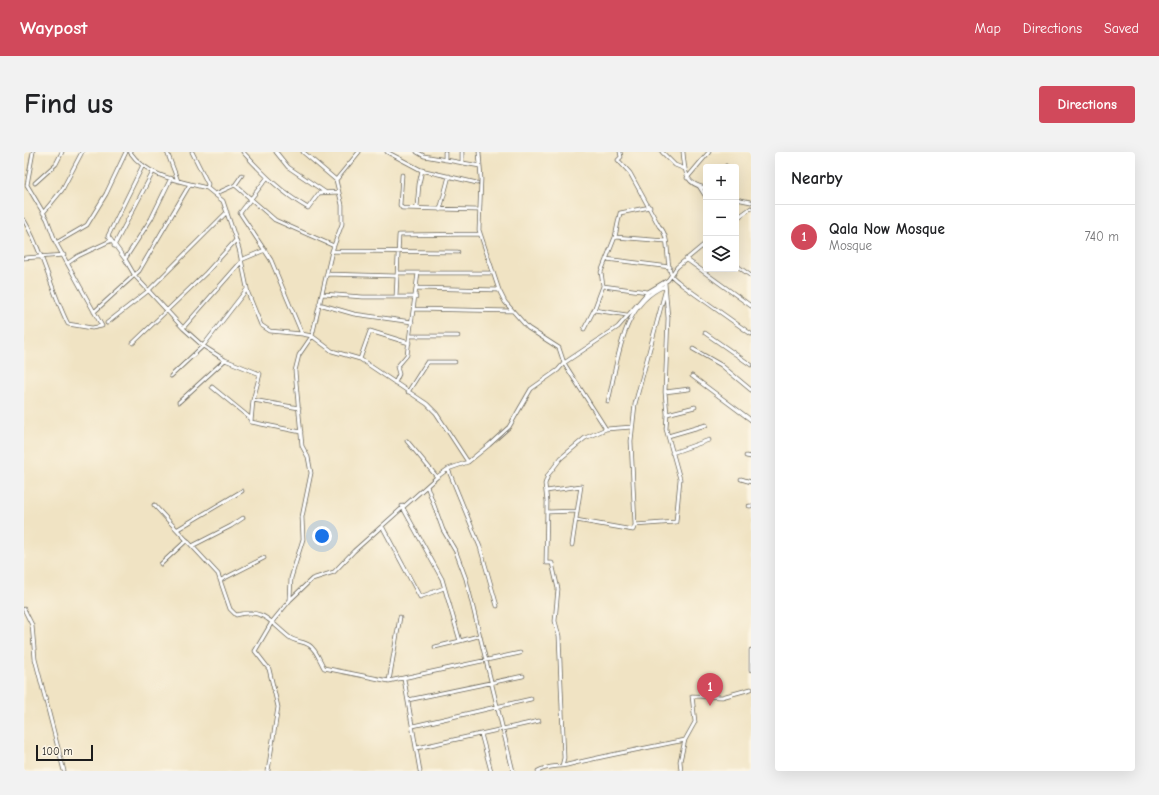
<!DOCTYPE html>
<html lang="en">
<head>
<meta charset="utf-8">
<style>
	:root { --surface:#fff; --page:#f2f2f2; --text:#202124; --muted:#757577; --line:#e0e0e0; --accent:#d1495b }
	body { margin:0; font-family:"Comic Neue",sans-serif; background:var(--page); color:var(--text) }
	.controls { position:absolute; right:12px; top:12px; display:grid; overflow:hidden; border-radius:4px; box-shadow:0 4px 16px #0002 }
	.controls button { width:36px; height:36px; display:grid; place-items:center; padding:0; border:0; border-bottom:1px solid var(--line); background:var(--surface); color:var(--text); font:20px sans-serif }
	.scale { position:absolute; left:12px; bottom:10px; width:57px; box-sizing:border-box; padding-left:4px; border:2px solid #1c1c1c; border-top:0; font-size:11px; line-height:14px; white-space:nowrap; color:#1c1c1c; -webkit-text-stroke:3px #fcf5e5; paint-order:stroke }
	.you { position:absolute; left:298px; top:384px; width:14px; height:14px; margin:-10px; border:3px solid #fff; border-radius:50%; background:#1a73e8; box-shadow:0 0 0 6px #1a73e833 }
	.badge { display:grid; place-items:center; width:26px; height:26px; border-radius:50%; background:var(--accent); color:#fff; font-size:13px; font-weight:700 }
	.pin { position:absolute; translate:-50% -33px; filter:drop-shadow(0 1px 2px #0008) }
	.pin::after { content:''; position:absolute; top:21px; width:14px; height:12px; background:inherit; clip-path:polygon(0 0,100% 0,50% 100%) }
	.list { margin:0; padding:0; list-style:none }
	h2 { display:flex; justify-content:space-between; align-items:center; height:52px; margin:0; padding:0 16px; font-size:17px }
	h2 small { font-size:13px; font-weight:400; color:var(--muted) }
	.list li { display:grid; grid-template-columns:26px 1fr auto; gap:12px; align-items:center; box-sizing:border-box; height:64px; padding:0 16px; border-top:1px solid var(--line) }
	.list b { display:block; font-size:15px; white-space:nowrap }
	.list p { margin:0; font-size:13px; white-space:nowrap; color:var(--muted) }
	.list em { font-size:13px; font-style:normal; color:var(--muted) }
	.icon { flex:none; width:22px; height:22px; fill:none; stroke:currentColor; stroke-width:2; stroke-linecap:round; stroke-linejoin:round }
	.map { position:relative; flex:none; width:727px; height:619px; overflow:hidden; border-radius:4px }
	header { display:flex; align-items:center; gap:24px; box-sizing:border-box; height:56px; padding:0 20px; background:var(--accent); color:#fff }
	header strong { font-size:19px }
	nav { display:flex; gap:22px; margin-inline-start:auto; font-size:14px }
	.intro { display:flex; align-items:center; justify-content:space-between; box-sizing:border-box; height:96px; padding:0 24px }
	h1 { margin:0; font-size:28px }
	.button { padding:10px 18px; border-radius:4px; background:var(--accent); color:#fff; font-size:14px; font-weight:700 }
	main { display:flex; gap:24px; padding:0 24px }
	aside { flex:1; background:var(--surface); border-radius:4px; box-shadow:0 4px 16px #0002 }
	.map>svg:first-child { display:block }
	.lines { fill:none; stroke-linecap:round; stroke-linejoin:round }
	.minor-casing { stroke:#666256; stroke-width:4.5 }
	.minor { stroke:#fff; stroke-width:3 }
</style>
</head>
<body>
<header>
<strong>Waypost</strong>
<nav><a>Map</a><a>Directions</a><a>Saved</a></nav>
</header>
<div class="intro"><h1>Find us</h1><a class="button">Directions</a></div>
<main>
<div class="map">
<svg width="727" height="619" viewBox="0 0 727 619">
	<rect width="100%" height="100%" fill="#fcf5e5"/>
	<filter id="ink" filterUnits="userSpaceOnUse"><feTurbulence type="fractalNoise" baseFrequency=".025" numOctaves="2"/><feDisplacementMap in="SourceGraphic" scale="8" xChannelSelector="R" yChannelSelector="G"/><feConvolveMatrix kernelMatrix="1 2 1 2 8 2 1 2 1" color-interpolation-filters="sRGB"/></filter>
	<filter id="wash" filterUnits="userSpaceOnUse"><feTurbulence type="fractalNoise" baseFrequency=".012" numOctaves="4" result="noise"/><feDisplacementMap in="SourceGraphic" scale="16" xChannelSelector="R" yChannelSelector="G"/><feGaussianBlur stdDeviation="0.9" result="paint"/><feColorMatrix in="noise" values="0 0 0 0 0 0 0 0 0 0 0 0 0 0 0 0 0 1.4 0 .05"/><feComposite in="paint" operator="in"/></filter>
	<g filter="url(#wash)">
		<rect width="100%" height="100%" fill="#f0e3c3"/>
	</g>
	<g filter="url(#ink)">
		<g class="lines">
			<defs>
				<path id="minor" d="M106,0C123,25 156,29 183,36
					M143,0L154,29
					M168,0L184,32L183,36L199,49L215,97L224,141L237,173L246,179L278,182L288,184L308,199L336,207L403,252L412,261L444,310
					M219,0C239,22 258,41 284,56L295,41L315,40
					M252,0L264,15L301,40
					M279,0L312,28
					M363,0L397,18L453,31
					M393,0L400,4L456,14
					M421,0V8
					M438,0V11
					M455,0L457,27L455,78L475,138L481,150L504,176L535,196L540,211L582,277
					M596,0L597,5L594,8L606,21L635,74C648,86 640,109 648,124C650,127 655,130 658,133L727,182
					M638,0L651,13L661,17
					M659,0C661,19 660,32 682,36
					M119,13L84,84L101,107L111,124L159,176L179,194L201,208L236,222L229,248L227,270L277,280
					M701,15L702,14
					M378,23L376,53L378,56L454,58
					M243,26L216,61L247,108L278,182
					M663,26L685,0
					M11,31L32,12L38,0
					M211,33L251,68L310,94
					M675,34L682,45
					M191,42L211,33L218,23
					M712,47L727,50
					M393,55L395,32L398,18
					M416,58L425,24
					M19,61L38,38L58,0
					M712,67L727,56
					M0,68C19,100 27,138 44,172L68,176L78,174L32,91L23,67L3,33L9,0
					M591,85L642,89
					M32,91L63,73L82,42L102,0
					M90,94L129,20
					M308,99L434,100
					M0,106L40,103
					M101,107L127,67L147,26
					M582,107L646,115
					M662,107L727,154
					M217,108L241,98
					M44,111L54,104L86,89
					M712,113L727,124
					M373,121H468
					M303,122L373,124
					M579,134L624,140
					M393,136L475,138
					M299,142L339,145H392
					M372,145L375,83L456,82
					M295,152L330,162L388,170
					M390,157L489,159
					M570,158L603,163
					M70,160L115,119L166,32
					M83,171L124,139L203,60
					M159,176L217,110
					M560,177L570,158L579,134L577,120L591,85L596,61L626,55
					M681,181L727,213
					M387,184H434
					M109,191L182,121L212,88
					M669,197L697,213L727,238
					M336,207L346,179L385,191
					M147,224L179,194L223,137
					M668,224L727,268
					M371,231L375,222L373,215L383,203L394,121
					M188,235L226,266
					M384,240L403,210H431
					M641,240L665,237
					M229,248L275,256
					M155,250L201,208
					M584,250C594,210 597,151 641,134
					M643,262L671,255
					M644,284L682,273
					M383,289L413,325
					M648,301L685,288
					M722,304L727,305
					M424,317L456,395L473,454
					M717,327L727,330
					M403,334L419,378L432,400L442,427L489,619
					M522,339L557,334L548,393
					M130,353L194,422L206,457L212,463C240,456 245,469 265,485C271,490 279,489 285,493C292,497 296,509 300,516L365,529L496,501
					M378,354L418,427L436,489L454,484
					M725,354H727
					M523,360L552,359
					M552,368L609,378L611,373L607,289L611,252L641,140
					M611,373L652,370L656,327L642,277L643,262L641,240L644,166L641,131
					M358,374L396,445L420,436
					M154,377L218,339
					M168,394L207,374L219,366
					M137,412L163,388
					M197,428L240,406
					M266,447L267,426L279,387L278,365L287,321L284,305L278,294L271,219L275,203L288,184L308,99L318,72V53L312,28L335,0
					M0,457L8,473L11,507L40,619
					M411,495L436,489
					M727,498V518
					M380,527L396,619
					M365,529L376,465
					M384,548L499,524
					M389,574L507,547
					M457,582L467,619
					M393,596L515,569
					M538,614L540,606L535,484L531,469L534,437L528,411H522L523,350L521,332L524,323L537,306L561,286L582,277L608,275
					M244,619L254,555L245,517L231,499L248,470L266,448L288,427L310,420L330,399L413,325L424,317L444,310L465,293L485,275L507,237L534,218L540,211L594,175L624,140L644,128L653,115L682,91
					M514,619C523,614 533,615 543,613C583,603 622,596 661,588L671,570L668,544L698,545L727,537
					M657,619L656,609L661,588"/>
			</defs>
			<use href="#minor" class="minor-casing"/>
			<use href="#minor" class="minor"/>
		</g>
	</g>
</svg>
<div class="controls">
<button>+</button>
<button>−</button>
<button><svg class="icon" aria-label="layers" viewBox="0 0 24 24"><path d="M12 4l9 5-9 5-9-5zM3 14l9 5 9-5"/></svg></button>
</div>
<div class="scale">100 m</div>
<div class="you"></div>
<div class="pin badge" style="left:686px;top:554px">1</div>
</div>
<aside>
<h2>Nearby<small></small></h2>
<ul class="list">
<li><span class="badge">1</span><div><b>Qala Now Mosque</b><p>Mosque</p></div><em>740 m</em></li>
</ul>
</aside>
</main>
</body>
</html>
